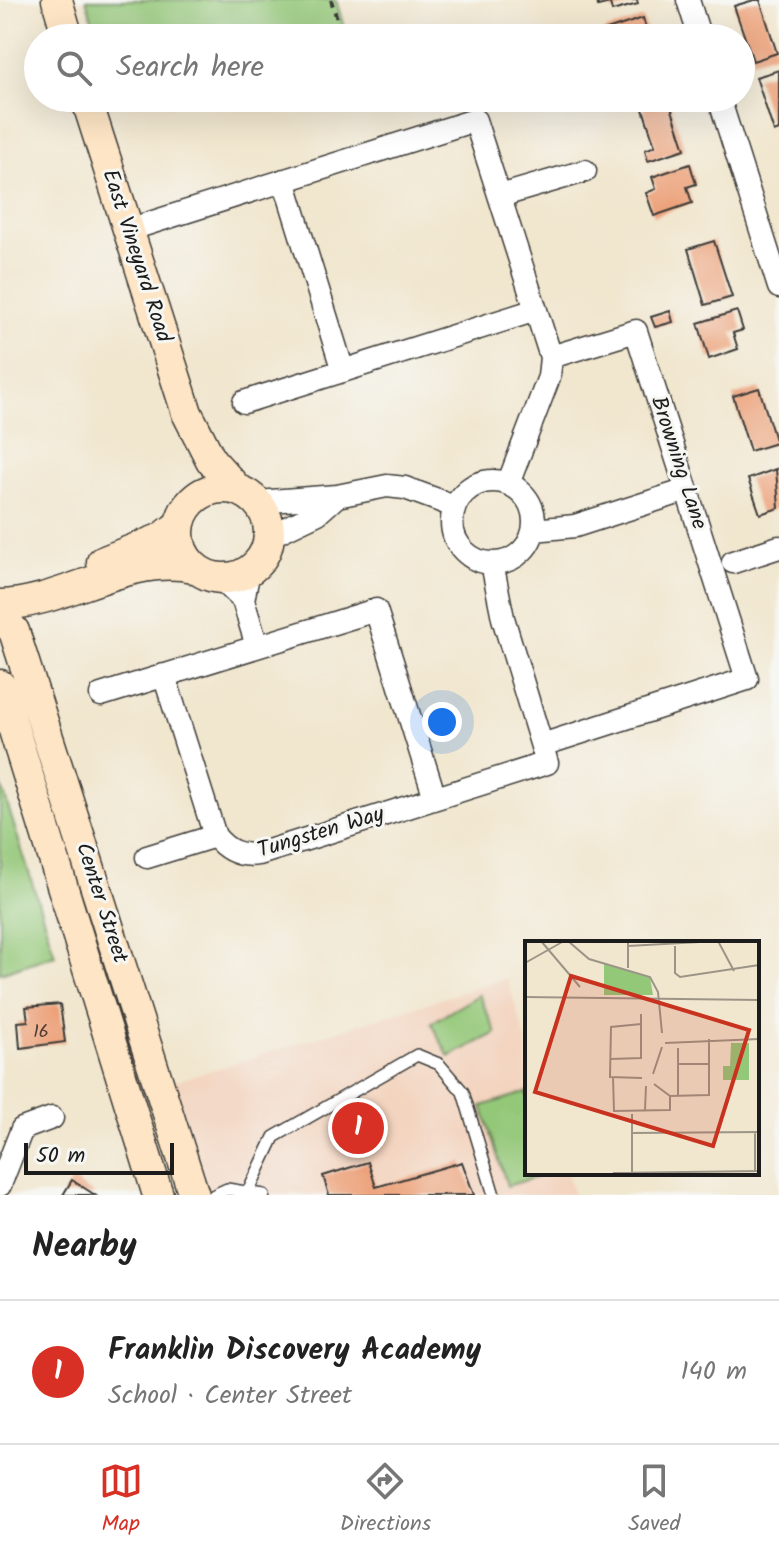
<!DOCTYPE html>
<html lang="en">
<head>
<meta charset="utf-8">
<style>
	:root { --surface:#fff; --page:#f2f2f2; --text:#222; --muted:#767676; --line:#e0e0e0; --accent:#d93025 }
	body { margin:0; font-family:Kalam,sans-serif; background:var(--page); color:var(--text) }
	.scale { position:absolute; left:24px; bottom:20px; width:150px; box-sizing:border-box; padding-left:8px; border:4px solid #1c1c1c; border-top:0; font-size:22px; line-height:28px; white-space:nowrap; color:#1c1c1c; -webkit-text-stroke:6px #f6f6f2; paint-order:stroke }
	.you { position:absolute; left:442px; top:722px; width:28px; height:28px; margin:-20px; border:6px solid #fff; border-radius:50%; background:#1a73e8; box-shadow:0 0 0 12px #1a73e833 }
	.badge { display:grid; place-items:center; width:52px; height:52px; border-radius:50%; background:var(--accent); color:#fff; font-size:26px; font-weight:700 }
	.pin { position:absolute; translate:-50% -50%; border:4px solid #fff; box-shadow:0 2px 8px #0006 }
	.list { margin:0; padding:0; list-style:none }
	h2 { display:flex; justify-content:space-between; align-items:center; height:104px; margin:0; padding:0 32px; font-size:34px }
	h2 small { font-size:26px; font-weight:400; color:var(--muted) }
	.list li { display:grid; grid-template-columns:52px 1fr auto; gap:24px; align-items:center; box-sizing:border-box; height:144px; padding:0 32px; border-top:2px solid var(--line) }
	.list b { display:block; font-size:30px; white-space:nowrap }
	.list p { margin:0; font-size:26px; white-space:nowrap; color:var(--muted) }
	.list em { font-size:26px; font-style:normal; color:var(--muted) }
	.icon { flex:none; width:44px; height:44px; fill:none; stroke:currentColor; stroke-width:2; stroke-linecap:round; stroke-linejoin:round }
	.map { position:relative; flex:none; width:779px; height:1195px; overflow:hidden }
	.search { position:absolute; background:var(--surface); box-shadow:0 8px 32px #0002; left:24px; right:24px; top:24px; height:88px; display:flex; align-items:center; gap:20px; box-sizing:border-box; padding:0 28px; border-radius:44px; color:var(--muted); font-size:30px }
	.sheet { height:248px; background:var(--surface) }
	nav { display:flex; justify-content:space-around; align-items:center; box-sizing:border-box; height:112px; border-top:2px solid var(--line); background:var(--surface); font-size:22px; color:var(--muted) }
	nav a { display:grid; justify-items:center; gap:4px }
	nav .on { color:var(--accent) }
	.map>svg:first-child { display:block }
	.built { fill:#f3d4bf }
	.green { fill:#94c879; stroke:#58724a; stroke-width:2 }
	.building { fill:#eca078 }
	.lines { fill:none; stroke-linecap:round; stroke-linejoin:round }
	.lane-casing { stroke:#3c3a37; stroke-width:14 }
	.street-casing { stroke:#3c3a37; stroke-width:25 }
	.secondary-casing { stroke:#3c3a37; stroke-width:33 }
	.path { stroke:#3c3a37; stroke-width:4; stroke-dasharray:6 6; stroke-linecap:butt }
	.lane { stroke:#fff; stroke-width:11 }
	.street { stroke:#fff; stroke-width:22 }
	.secondary { stroke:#fde5c5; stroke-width:30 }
	.labels { text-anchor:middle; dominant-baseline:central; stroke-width:6; stroke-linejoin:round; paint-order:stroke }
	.number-label { font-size:18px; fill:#503d33 }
	.street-label { font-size:22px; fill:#1c1c1c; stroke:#f6f6f2 }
	.inset-road { fill:none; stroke:#9c9587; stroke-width:2 }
	.view { fill:#c8321e; fill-opacity:0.15; stroke:#c8321e; stroke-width:4 }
	.inset-edge { fill:none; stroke:#1c1c1c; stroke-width:4 }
</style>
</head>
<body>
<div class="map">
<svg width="779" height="1195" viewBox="0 0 779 1195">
	<rect width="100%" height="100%" fill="#f6f6f2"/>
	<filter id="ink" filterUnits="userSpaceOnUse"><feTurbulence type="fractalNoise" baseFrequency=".0125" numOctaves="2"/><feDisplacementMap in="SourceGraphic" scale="16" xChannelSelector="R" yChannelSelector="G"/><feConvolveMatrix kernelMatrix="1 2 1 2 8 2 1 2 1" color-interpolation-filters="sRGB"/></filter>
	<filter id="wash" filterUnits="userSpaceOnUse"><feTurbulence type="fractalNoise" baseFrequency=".006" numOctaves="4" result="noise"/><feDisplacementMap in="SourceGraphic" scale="32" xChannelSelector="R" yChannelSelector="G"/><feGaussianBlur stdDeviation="1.8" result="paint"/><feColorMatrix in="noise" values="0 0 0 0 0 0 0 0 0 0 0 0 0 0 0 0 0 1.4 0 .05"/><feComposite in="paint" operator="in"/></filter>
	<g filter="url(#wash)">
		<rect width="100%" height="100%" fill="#f1e6ce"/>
		<path class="built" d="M507,978L527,1043V1173H567L574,1195H209L174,1082Z"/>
		<path class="green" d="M86,0H336L347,38H98Z
			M0,781L55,955L0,973Z
			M479,995L496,1033L449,1057L431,1023Z
			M527,1092V1173H550L507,1186L482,1106Z"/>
		<g id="blocks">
			<path class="building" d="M597,0H637L638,4L612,11L610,3L598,6Z
				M754,0H760L777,53L753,61L734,6Z
				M643,18L649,38H606L604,31Z
				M779,70V130L774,132L756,77Z
				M657,98H668L685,149L648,161L645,150L655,146L641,103Z
				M690,164L696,184L687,187L692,203L654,216L646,193L656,189L652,177Z
				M714,241L732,297L705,305L688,249Z
				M670,311L673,322L655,327L651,317Z
				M737,311L743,330L733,333L738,349L709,359L698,323Z
				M759,388L776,443L750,451L733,396Z
				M776,469L779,508L760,514L748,479Z
				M60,1004L65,1042L20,1048L18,1022L28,1021L26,1007Z
				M368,1162L376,1187L462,1162L474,1195H329L323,1176Z
				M72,1180L95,1195H63Z"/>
		</g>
	</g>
	<g filter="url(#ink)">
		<use href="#blocks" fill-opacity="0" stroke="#3c3a37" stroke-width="2"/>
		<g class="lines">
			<defs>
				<path id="lane" d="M249,1190L274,1137L417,1055L439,1064L463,1092L494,1195
					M214,1195L227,1189L264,1195"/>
				<path id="street" d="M688,0L700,38
					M719,98L779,287
					M284,180L343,371
					M500,196L585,171
					M128,230L475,120L551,357L549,377L508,484
					M244,402L536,310
					M452 522a41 41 0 1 1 82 0a41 41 0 1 1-82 0Z
					M257,502L337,496L387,486L405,488L454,506
					M534,530L575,526L687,490
					M270,536L318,513L337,496
					M733,562L779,547
					M221,579L243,600L257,646
					M243,600L249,571
					M164,675L215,836C227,851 241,857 259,854L547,763L503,618L492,563
					M101,695L376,610L435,798
					M542,745L747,679L636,331L551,357
					M147,857L215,836
					M0,1185L22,1129L52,1118"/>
				<path id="secondary" d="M57,0L68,38
					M86,98L187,413L211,460L238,490
					M179 533a45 45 0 1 1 90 0a45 45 0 1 1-90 0Z
					M102,562L162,538L179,525
					M0,605C66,603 127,553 194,567
					M0,616L14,631L194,1195
					M0,685L158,1195"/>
			</defs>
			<use href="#lane" class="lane-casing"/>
			<use href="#street" class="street-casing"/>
			<use href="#secondary" class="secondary-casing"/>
			<path class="path" d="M331,0L343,38"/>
			<use href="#lane" class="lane"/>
			<use href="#street" class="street"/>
			<use href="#secondary" class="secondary"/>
		</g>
	</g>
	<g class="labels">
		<g class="number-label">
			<text x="41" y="1032">16</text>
		</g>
		<g class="street-label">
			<text transform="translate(136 256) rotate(72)">East Vineyard Road</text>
			<text transform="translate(678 463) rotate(72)">Browning Lane</text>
			<text transform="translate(321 833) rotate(-17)">Tungsten Way</text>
			<text transform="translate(101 903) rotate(72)">Center Street</text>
		</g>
	</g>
	<g transform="translate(525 941)">
		<rect width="234" height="234" fill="#f1e6ce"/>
		<path d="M79,23L125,36L128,54H79ZM206,102H224V139H198V125H205Z" fill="#94c879"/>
		<path class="inset-road" d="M16,0L55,46M43,0L64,18L125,36L133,51L137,92M193,0L209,30M103,5L193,0M150,5V32L155,36L234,24M0,22L39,0M103,27V0M0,56L234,59M116,83L86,86L85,136L117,137M140,102L234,98M153,107V155M85,118L116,117V73M153,123H184M128,133L137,106M88,136L89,170L145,169V155M129,143L145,155L184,154V98M120,169L121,145M107,173V232M230,191V230M107,192L234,191M88,232L234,230"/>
		<path class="view" d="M46,35L224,89L188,205L10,151Z"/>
		<rect width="234" height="234" class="inset-edge"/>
	</g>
</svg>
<div class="scale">50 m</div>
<div class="you"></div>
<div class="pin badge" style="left:358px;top:1128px">1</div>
<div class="search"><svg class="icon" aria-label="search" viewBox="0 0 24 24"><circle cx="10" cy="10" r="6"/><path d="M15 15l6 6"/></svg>Search here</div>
</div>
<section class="sheet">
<h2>Nearby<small></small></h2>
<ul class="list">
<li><span class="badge">1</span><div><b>Franklin Discovery Academy</b><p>School · Center Street</p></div><em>140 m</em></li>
</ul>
</section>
<nav>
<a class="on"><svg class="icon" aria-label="map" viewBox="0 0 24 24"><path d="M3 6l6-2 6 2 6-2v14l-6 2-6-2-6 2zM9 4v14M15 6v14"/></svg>Map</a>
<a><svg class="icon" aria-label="directions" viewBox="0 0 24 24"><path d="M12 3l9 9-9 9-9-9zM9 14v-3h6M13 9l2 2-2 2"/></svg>Directions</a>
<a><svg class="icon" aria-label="saved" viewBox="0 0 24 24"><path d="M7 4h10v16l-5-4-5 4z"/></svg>Saved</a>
</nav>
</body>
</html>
